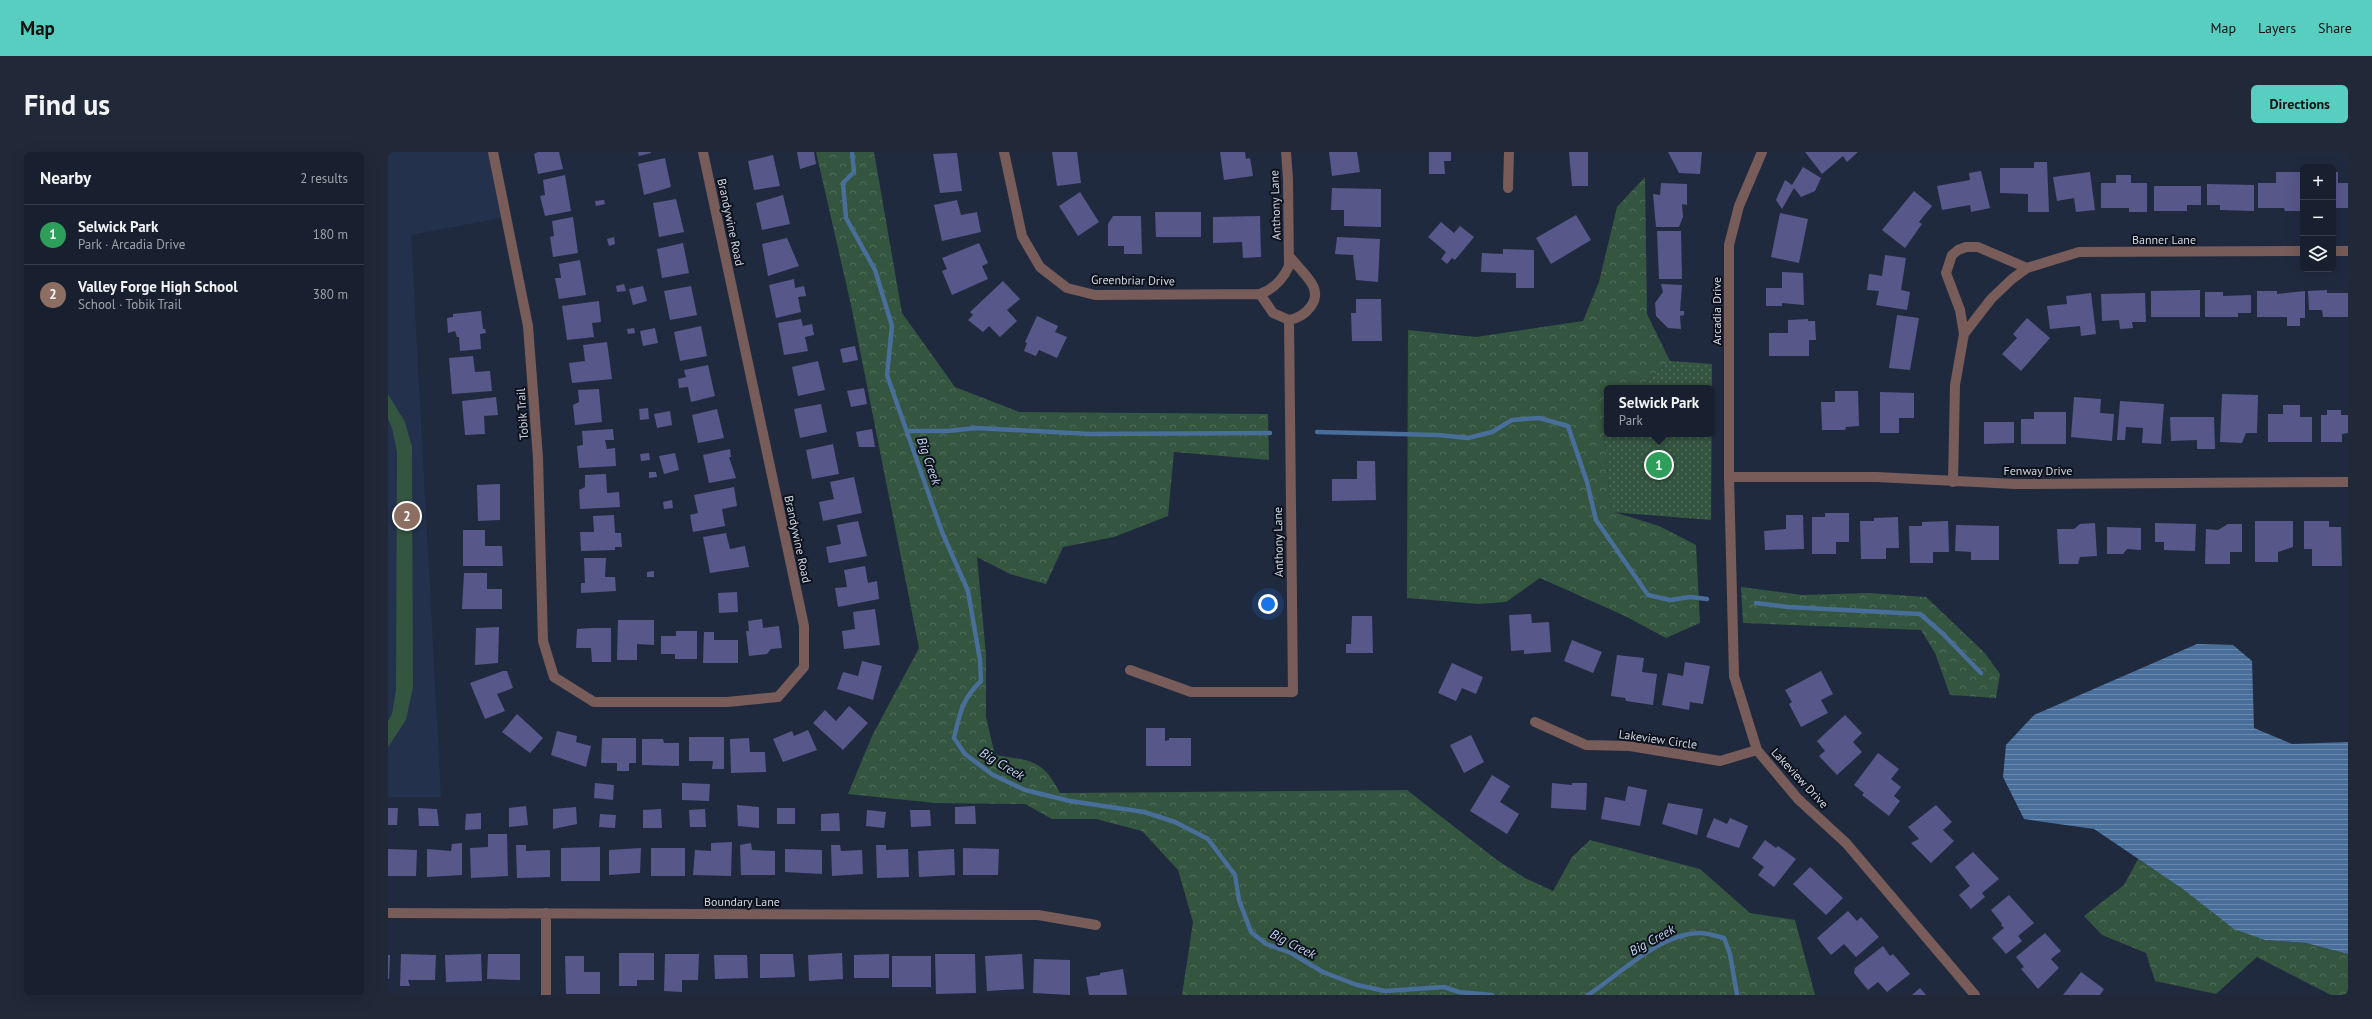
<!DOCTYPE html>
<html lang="en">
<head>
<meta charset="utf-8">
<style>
	:root { --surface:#18202f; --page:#212837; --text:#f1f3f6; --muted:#9fa3aa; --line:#363e4b; --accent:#58cec0 }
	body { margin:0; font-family:"PT Sans",sans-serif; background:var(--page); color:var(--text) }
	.controls { position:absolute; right:12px; top:12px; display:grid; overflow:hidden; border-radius:6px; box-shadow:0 4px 16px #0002 }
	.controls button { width:36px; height:36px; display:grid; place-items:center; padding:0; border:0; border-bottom:1px solid var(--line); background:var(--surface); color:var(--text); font:20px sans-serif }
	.you { position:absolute; left:880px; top:452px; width:14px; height:14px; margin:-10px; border:3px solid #fff; border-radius:50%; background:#1a73e8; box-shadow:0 0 0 6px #1a73e833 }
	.badge { display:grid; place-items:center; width:26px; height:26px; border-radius:50%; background:var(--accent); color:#fff; font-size:13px; font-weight:700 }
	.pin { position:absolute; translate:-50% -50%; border:2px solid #fff; box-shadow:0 1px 4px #0006 }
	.popup { position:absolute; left:1216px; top:233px; width:110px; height:52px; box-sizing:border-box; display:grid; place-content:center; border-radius:6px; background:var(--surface); filter:drop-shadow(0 1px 3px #0005); font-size:13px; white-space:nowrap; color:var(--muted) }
	.popup b { font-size:15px; color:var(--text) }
	.popup::after { content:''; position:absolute; left:50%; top:100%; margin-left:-8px; border:8px solid transparent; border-top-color:var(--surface) }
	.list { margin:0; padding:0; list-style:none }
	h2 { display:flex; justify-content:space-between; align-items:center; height:52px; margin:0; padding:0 16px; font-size:17px }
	h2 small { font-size:13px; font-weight:400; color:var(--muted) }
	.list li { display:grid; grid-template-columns:26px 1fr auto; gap:12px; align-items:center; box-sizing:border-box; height:60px; padding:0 16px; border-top:1px solid var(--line) }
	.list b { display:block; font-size:15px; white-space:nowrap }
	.list p { margin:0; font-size:13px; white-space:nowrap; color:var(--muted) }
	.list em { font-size:13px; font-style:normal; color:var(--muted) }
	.icon { flex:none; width:22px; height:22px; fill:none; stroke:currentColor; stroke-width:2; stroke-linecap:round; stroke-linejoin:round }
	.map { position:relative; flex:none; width:1960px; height:843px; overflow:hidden; border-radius:6px }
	header { display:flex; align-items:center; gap:24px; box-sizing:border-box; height:56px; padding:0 20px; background:var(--accent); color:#111 }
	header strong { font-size:19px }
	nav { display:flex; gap:22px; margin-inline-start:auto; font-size:14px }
	.intro { display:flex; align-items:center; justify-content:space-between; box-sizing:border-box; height:96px; padding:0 24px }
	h1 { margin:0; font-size:28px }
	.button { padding:10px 18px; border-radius:6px; background:var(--accent); color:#111; font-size:14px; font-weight:700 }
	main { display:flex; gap:24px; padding:0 24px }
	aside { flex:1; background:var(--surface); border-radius:6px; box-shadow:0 4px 16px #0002 }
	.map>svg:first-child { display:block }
	.built { fill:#24314c }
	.forest { fill:url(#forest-crowns) }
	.park { fill:url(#park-dots) }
	.pitch { fill:#345540 }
	.water { fill:url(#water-rules) }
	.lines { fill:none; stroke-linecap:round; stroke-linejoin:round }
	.stream { stroke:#496e99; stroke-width:4.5 }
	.building { fill:#58578a }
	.minor { stroke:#775c59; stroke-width:10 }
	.labels { text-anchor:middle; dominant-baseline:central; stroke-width:4; stroke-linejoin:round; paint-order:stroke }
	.street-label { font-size:12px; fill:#d0d7e5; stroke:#0e121c }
	.water-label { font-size:13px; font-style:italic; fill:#c0d6f1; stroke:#0e121c }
</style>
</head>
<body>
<header>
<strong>Map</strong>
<nav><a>Map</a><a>Layers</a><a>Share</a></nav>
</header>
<div class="intro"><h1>Find us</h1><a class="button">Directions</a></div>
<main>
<aside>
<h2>Nearby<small>2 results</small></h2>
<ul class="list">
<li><span class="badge" style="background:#2e9e5b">1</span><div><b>Selwick Park</b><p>Park · Arcadia Drive</p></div><em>180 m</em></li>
<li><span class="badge" style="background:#8d6e63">2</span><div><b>Valley Forge High School</b><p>School · Tobik Trail</p></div><em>380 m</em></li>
</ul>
</aside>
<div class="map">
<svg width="1960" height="843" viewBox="0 0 1960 843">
	<defs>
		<pattern id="forest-crowns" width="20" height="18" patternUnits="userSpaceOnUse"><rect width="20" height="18" fill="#345540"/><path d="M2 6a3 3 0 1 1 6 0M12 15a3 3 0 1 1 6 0" fill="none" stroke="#506d5b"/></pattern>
		<pattern id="park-dots" width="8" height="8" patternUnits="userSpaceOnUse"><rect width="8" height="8" fill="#345540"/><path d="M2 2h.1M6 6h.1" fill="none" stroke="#506d5b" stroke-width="1.8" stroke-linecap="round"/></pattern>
		<pattern id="water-rules" width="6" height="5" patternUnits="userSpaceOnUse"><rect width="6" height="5" fill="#496e99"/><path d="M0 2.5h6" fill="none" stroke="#6b89ac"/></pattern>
	</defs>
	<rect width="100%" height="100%" fill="#202a3f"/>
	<path class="built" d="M0,0H105L118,65L23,83L53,645H0Z"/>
	<path class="forest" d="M428,0H486L514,161L567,235L631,260L880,262L881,308L786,300L780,364L726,385L675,395L658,432L622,422L589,405L598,503V565L607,603C642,609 654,606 672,641L1019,638L1109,708L1137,726L1165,739L1184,705L1202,688L1312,717L1362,761L1407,768L1427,843H794L805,770L790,718L754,679L708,667H664L637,652L547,651L460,642L484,584L531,496L463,153Z
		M1257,25L1259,162L1282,209L1251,236H1219V263L1215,267L1223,359L1271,374L1308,393L1312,471L1278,486L1237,464L1152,426L1118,450L1091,452L1019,446L1020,178L1088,185L1195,169L1211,130L1229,55Z
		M1353,435L1414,443L1481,441L1538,445L1596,500L1612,522L1608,546L1562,543L1547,501L1533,478L1355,471Z
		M1750,707L1877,788L1918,791L1960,802V843H1943L1869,805L1828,842L1767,829L1758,801L1714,783L1696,764L1736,733Z"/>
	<path class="park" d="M1282,209L1324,212L1323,368L1223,360L1215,267L1219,263V282H1323V236H1251Z"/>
	<path class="pitch" d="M0,242L17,270L24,295L25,535L18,568L0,595V569L4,562L8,538L9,300L4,276L0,267Z"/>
	<path class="water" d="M1809,492L1845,493L1864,509L1866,576L1904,592L1960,590V802L1918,791L1877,788L1846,777L1795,737L1706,677L1636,667L1615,625L1618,593L1646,563Z"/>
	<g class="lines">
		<path class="stream" d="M464,0L466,20L455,31L458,66L487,118L504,174L499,223L554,380L580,439L592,508L593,529C574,547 572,561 566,586L577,602L605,623L637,638L682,649L756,660L787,670L820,687L847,723L851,748L863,780L878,792L903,801L935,820L969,833L997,839L1056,835L1071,840L1104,843
			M519,279H560L588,276L703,282L882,281
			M929,280L1050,283L1080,286L1104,280L1124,268L1151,266L1180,274L1199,330L1208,368L1260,443L1282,448L1302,445L1319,447
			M1368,451L1400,455L1532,462L1554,481L1593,521
			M1200,843C1231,823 1272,781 1312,781C1319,781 1328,784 1336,786L1342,802L1349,843"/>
	</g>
	<path class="building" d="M150,0H171L175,17L150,22L146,2Z
		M250,0H263V1L251,4Z
		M409,0H426L428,12L412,17Z
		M664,0H689L693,31L669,34Z
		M832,0H857L858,7L862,6L865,24L836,28Z
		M941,0H969L972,20L944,24Z
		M1041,0H1063V9H1056L1057,22H1041Z
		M1181,0H1200V34H1184Z
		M1280,0H1314L1312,22L1291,21Z
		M1417,0H1470L1459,10L1455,4L1434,22Z
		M569,1L574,39L552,41L545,2Z
		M385,3L392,34L366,38L360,9Z
		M277,6L283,35L256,43L250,12Z
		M1646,10H1659L1661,60H1640V42L1612,41V16H1646Z
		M1415,15L1433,26L1427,39L1413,45L1406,36L1394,57L1388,48L1397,28L1404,33Z
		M1593,19L1602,56L1583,60L1582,53L1554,58L1549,34L1582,28L1581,21Z
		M1702,20L1707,58L1688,60L1686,46L1669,49L1665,25Z
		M1888,20H1912V31H1915V59H1897L1896,56H1870V31H1888Z
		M1945,20H1950V31H1960V56H1945Z
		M177,23L183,59L157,64L152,44L157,43L155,28Z
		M1728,23H1743V31H1759V60H1741V56H1713V31H1728Z
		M1273,31L1299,32V53L1294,52L1295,65L1291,75H1268L1265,42L1272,43Z
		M1819,32L1866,33V59L1832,58V53H1819Z
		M1766,34H1813V53H1799V59H1766Z
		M944,36L993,37V75L956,74V58H943Z
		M1526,39L1544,54L1531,70L1534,72L1517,96L1494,78Z
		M692,40L711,70L690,84L671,54Z
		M395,43L402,72L374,78L368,51Z
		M288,47L296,80L271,85L265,51Z
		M216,48L217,52L208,54L207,49Z
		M569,48L573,63L589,60L593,80L554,89L546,53Z
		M767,60H813V85H768Z
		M1392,61L1420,67L1411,111L1383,105Z
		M1188,63L1203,88L1163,112L1148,86Z
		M725,64H753L754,102H736V94H720V72Z
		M872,64L873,105L855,106L854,90L825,91V65Z
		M185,65L190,101L165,105L162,85L166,84L164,69Z
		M1053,70L1066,81L1072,74L1086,85L1067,108L1064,106L1059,112L1053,107L1058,100L1040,85Z
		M1269,79H1293L1294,127H1271Z
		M226,85L227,92L221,94L219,87Z
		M949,85L992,87L990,130L968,128L965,103L947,102Z
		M399,86L411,114L380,124L374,92Z
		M295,91L301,121L274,126L269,97Z
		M591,91L600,111L594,114L600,127L564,143L554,119L559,117L554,106Z
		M1115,97L1146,98V136H1128V121L1093,120L1094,101L1115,102Z
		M1497,103L1518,106L1513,138L1522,140L1519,158L1488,153L1491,139L1479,138L1481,122L1494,124Z
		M192,108L198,143L171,147L167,126H173L171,112Z
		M1394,120L1415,121L1416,153L1394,151V154H1378V136H1394Z
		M406,127L407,136L416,134L418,144L410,145L413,160L388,166L381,133Z
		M615,129L632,147L619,158L629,169L612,185L601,174L595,180L580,168L585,163L582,160Z
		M236,132L238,139L229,140L228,134Z
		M1273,132L1294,133L1292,159H1296V163L1292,164L1293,177L1280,176L1268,164L1267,151L1275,140Z
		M255,134L259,149L245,153L241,137Z
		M303,134L309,163L282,168L276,139Z
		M1812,138V165H1763V139Z
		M1939,138V141H1960V165H1935L1934,158H1921L1920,139Z
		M1869,139H1889V142L1917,139V166H1912V174H1899V165H1869Z
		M1817,140H1835V144L1863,143V161H1850V165H1817Z
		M1703,141L1708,182L1693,184L1692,174L1662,177L1659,154L1679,152L1678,144Z
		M1757,141L1758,170H1744L1745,176L1732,177L1731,168L1714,169L1713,142Z
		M968,147H993L994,189H964L963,161H968Z
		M211,149L213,170L204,171L206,185L179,188L174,154Z
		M93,159L95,177H97L98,181L92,182L93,197L72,199L71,185H69L67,179L60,181L59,166L65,165V162Z
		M1509,163L1531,166L1522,218L1501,216Z
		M649,164L670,174L667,180L679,185L669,206L651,198L648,204L636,199L639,191L637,190Z
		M1639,166L1662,186L1633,219L1614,202L1629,186L1625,182Z
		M413,167L415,174L424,172L426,183L417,185L420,199L396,203L390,171Z
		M1420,167V169H1427L1428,188H1421V204H1381V181H1400V168Z
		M313,174L319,204L292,209L286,180Z
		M246,176L247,181L240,182L239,177Z
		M267,176L270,191L255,194L252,179Z
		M219,190L224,227L184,231L181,211L197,209L195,193Z
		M467,194L470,208L455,211L452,197Z
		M85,204L87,220L102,219L104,239L64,242L61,206Z
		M430,209L437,238L410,244L404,215Z
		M320,213L327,244L303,250L300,235L291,236L290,227L298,225L296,218Z
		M476,236L479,252L463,255L459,239Z
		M211,237L214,270L187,273L185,253L191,250L190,238Z
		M1447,239H1470L1471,274L1458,275L1457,278H1434L1433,250H1447Z
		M1492,240L1526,241V266H1511V281H1492Z
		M1834,242L1870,243L1869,281H1858L1854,291L1832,290Z
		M108,245L110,263L96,264L97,282L77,283L74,249Z
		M1686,245L1713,247L1712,261L1726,262L1724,289L1683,285Z
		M1732,249L1776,252L1773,292L1754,291L1755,276L1738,275L1737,288H1729Z
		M433,252L439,280L412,286L406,257Z
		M1895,253H1912V265H1924V290H1880V262H1895Z
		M260,256L261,267L252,268L251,257Z
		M329,257L336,286L310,291L304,263Z
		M1939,258H1953V263H1960V281L1954,282V290H1933V263H1939Z
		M282,259L284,273L269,276L266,262Z
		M1646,260H1678V292H1633V267H1646Z
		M1782,265H1826L1827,297H1809V288L1783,289Z
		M1596,270H1626V291L1596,292Z
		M225,277L226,288H217L219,297L227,296L228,314L191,316L189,294L195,293L194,279Z
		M484,277L487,295H471L468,280Z
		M445,292L451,322L424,327L418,298Z
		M342,297L343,305H341L348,326L321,331L315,303Z
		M261,301L262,308L253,309L252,302Z
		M287,301L291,318L276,322L271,304Z
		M969,309H987L988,348L944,349V327H969Z
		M261,320H268L269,325L261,326Z
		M218,322L219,341L231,340L232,355L192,357L191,338L197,335V323Z
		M466,325L474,361L435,369L431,350L446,347L442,330Z
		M112,332V368L90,369L89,333Z
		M346,335L349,354L334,357L337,374L305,380L302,363L310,361L306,343Z
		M284,348L285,356L276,357L275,350Z
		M1437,361H1461V390H1448V402H1424V365H1437Z
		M226,363L227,381H233L234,395H227V398L193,399L192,380H206L205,364Z
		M1398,363H1415L1416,397L1377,398L1376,379L1398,377Z
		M1510,365L1511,396H1498V407H1473L1472,369H1486V366Z
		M470,369L479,404L441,411L438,395L453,392L449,373Z
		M1560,369L1561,400H1545V411H1522L1521,374H1534V370Z
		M1867,369H1905V395L1890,400V410H1867Z
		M1916,369H1941V375H1953L1954,414H1924V397H1916Z
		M1707,371L1709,404L1692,405L1690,412H1671L1669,377H1686L1692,372Z
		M1767,371L1808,372L1807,399L1776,398V390H1767Z
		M1840,372H1854V400H1842V412H1817L1818,377L1830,378Z
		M1568,373L1611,374V408H1583V400L1567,399Z
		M1719,375L1753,376V398L1739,397L1735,402H1719Z
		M75,378H97V394H114L115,414H75Z
		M338,381L342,397L357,394L361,415L322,421L315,385Z
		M196,406H218L217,425H227L228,439L193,441V431H197Z
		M477,414L480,431L489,429L491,447L450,455L447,436L459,435L456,418Z
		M266,419V425H259V420Z
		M76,421H99V437H114V457H74Z
		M349,440L350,460L331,461L330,441Z
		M487,457L492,493L456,497L454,479L467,477L465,460Z
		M1143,462L1144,471L1161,470L1163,500L1136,502V498L1123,499L1121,463Z
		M964,464H984L985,501H958V492H963Z
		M374,467L375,476L391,474L394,496L383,497L379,502L361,504L358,479H361L360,469Z
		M230,468H266V493L249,492V508H229Z
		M111,475L110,511L87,513L88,476Z
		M204,476H223V510H204L203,496H188L189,477Z
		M288,479H309V507H287V502H273V484H288Z
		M316,480H326V488H350V511H315Z
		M1184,488L1214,500L1205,521L1176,509Z
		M1229,503L1256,506L1254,520L1269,522L1265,553L1238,549L1237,546L1223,544Z
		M474,509L494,514L485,548L449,537L455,520L470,524Z
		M1297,510L1322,514L1315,552L1302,550L1301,558L1274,553L1280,521L1295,524Z
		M1064,511L1095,525L1088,542L1074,536L1068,549L1050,541Z
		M115,519H119L125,536L109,542L117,559L97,567L82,531Z
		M1433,519L1445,542L1433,548L1440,561L1413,575L1401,552L1404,550L1397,538Z
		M461,554L480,571L455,598L425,571L437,558L448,569Z
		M129,562L155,586L142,601L114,580Z
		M1457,563L1474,581L1465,590L1474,600L1449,623L1431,604L1437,599L1429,589Z
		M758,576H777V589L781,588V586H803V614H758Z
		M420,578L429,598L395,610L385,587L404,579L406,584Z
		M169,579L189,584L188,590L203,594L198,615L163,603Z
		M1083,583L1096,610L1076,621L1062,593Z
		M301,585H336V617H324L325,609H301Z
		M214,586H248V611H241V619H229V611H213Z
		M361,586L362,600H377L378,620L343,621L342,587Z
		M254,587H275L276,591H291V614L254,613Z
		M1490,601L1511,617L1503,627L1513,635L1506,644L1512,649L1501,664L1474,643L1476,641L1466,633Z
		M1104,623L1122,634L1112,650L1131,662L1119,682L1082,659Z
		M207,631L226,633L225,648L206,646Z
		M294,631L322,632L321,649L294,648Z
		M1164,631L1184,633V631H1199L1198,658L1163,656Z
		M1240,634L1259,638L1252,674L1213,667L1217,645L1237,649Z
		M1280,651L1315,657L1309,683L1274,672Z
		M349,653L371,655V676L350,674Z
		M1548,653L1564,670L1555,678L1566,689L1543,711L1523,691L1531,687L1520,675Z
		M138,654L140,673L121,675V656Z
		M587,654L588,672H567V655Z
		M188,655L189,672L165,677V657Z
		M0,656H10L9,673H0Z
		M30,656L49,657L51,674H31Z
		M389,656H407V672H389Z
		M273,657L274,676H255V658Z
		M317,657L318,675H302L301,658Z
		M479,658L498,660L496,676L478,674Z
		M522,658H542L543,674L523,675Z
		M93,661V677L77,678L78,662Z
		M451,661L452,679H433V662Z
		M212,662L228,663L227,676L211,675Z
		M1326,666L1339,672L1342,666L1360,674L1351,696L1318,685Z
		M100,682H119L120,724L83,726L82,696L100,695Z
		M1377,688L1388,696L1390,694L1408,707L1386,735L1370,723L1376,715L1364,706Z
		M344,690L343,724L305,723L307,698L323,699V691Z
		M74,691V723L39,725V697L63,699L64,692Z
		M363,691L364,698L387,699V723H353L352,693Z
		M128,693H138V699L162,698V725L129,726Z
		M443,693H452L453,699L474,698L475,722L444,724Z
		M488,693H498V698L520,697L521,725L489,726Z
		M212,695V729H173V696Z
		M253,696L252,721L221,723V698Z
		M263,696H297V724H263Z
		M575,696L611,697L610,723H575Z
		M0,697L29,698L28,724H0Z
		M397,697L434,698V722L397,720Z
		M566,697L567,723L531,725L530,699Z
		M1585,700L1611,727L1594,741L1597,745L1583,757L1571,743L1582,734L1567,715Z
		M1422,715L1455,746L1438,763L1405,732Z
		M1621,743L1646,771L1630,784L1634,789L1618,802L1604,786L1616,776L1613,773L1614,772L1603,758Z
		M1460,759L1469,769L1473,765L1491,785L1468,805L1456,792L1443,803L1429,786Z
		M1657,781L1673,799L1663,807L1671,816L1650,837L1633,817L1636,815L1628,805Z
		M1495,794L1502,804L1505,802L1522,822L1499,840L1490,830L1480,838L1466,821L1467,816Z
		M231,801H266V828H249V834H231Z
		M454,801L455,827L421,829L420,803Z
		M13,802L48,803L47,828H20L22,834H12Z
		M93,802L94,829L58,830L57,803Z
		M100,802H132V828L99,827Z
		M277,802H311L310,828H294V840L276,839Z
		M372,802H405L407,825L372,826Z
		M501,802V826H466V803Z
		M547,802H587L588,841L548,842Z
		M634,802L636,837L599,839L597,804Z
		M0,803H2L1,827H0Z
		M326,803H359L360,826L327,827Z
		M177,804H196V820H212V842H178Z
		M504,804H543V835H504Z
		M646,807L682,808V843L645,841Z
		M735,817L739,843H701L698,825L712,823V821Z
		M1693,820L1716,837L1712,843H1675Z
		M1532,836L1538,843H1524Z"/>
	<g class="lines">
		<path class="minor" d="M105,0L140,174L150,306L155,489L166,525L206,550H339L390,545L416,515V474L315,0
			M616,0L634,84L652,115L679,136L707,143L872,142C886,137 895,127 901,114L900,27L898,0
			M1374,0L1351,54L1341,93V325L1346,524L1369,598L1410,647L1458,691L1587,843
			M1120,36L1121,0
			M1945,99H1960
			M872,142L885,161L901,168
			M1576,182L1572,158L1558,121L1564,103L1570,98L1578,95H1590L1639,116
			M1341,325H1489L1627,332L1960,330
			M1565,330L1567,233L1576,182L1603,147L1624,127L1639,116L1691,100L1915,99
			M742,518L803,540H905L901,168C917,165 934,149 924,132C918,122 909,114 902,105
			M1147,570L1198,593L1242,594L1332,609L1369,598
			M0,761L650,763L708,773
			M158,761V843"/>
	</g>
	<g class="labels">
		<g class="street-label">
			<text transform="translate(887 53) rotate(-92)">Anthony Lane</text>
			<text transform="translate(343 70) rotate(78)">Brandywine Road</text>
			<text x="1776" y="87">Banner Lane</text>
			<text transform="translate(745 128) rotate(1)">Greenbriar Drive</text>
			<text transform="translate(1328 159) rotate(-90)">Arcadia Drive</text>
			<text transform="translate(134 262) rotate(-94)">Tobik Trail</text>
			<text x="1650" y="318">Fenway Drive</text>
			<text transform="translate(410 387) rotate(78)">Brandywine Road</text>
			<text transform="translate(890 390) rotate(-91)">Anthony Lane</text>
			<text transform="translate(1270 587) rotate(8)">Lakeview Circle</text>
			<text transform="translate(1412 626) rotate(47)">Lakeview Drive</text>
			<text x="354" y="749">Boundary Lane</text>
		</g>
		<g class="water-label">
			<text transform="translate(541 309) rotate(71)">Big Creek</text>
			<text transform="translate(614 612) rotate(31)">Big Creek</text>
			<text transform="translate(1264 788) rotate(-29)">Big Creek</text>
			<text transform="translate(905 792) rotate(27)">Big Creek</text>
		</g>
	</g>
</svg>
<div class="controls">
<button>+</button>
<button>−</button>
<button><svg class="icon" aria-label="layers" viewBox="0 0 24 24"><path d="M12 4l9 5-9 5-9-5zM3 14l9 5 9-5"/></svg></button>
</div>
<div class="you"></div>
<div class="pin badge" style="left:1271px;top:313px;background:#2e9e5b">1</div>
<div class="popup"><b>Selwick Park</b>Park</div>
<div class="pin badge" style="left:19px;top:364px;background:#8d6e63">2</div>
</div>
</main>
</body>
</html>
